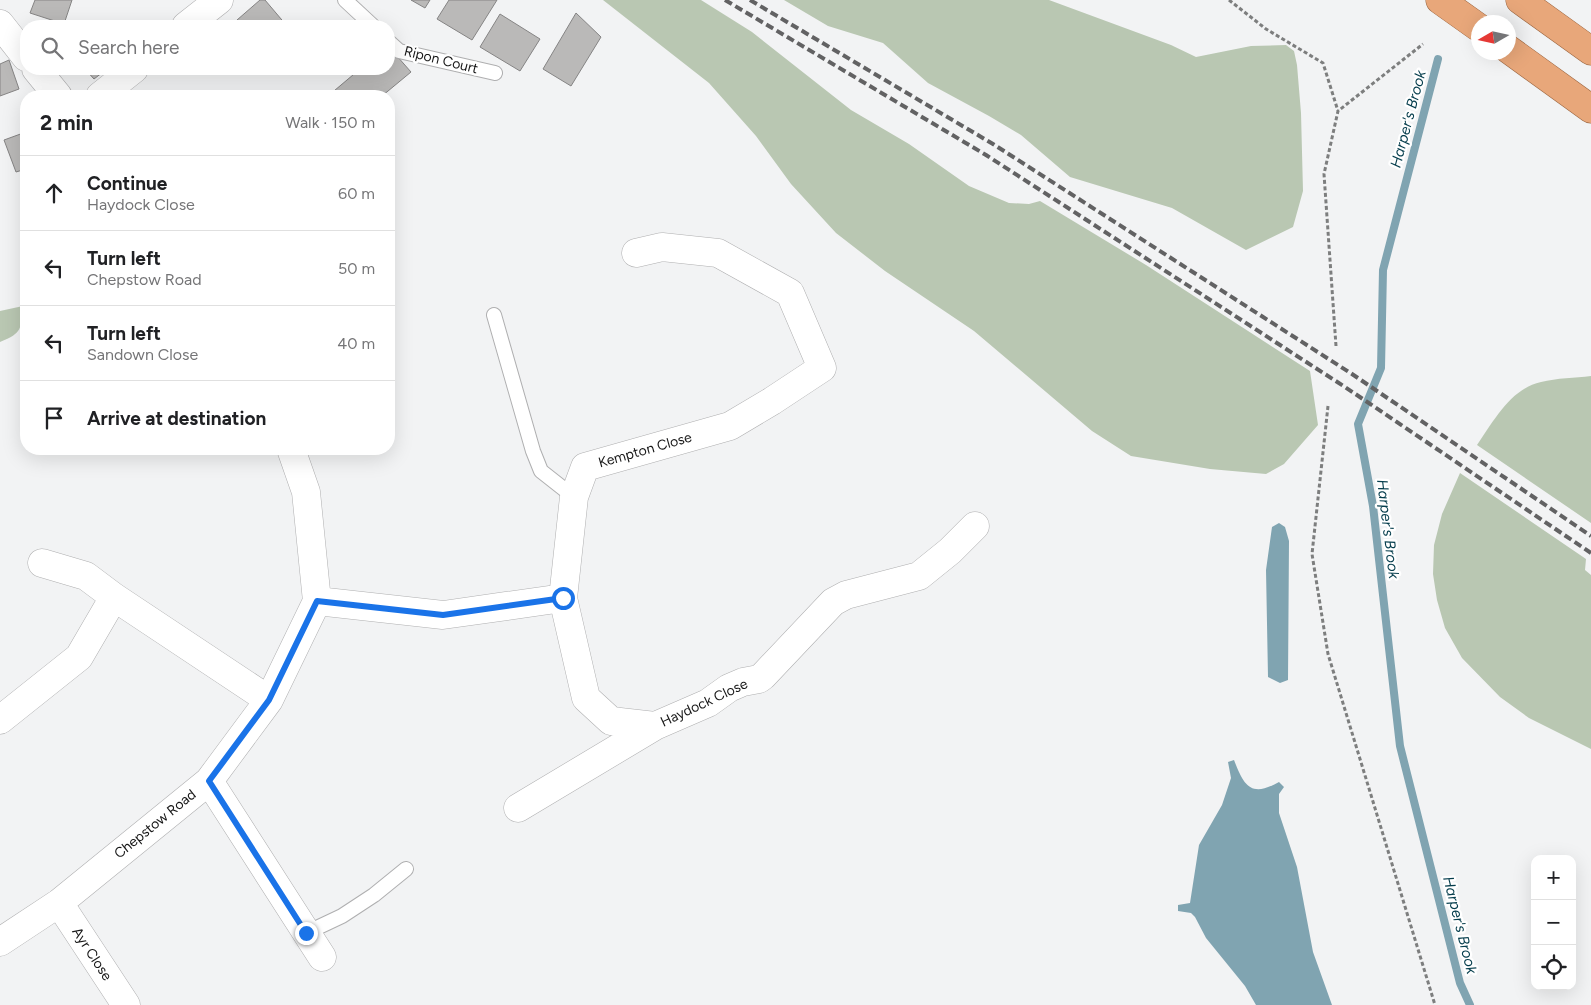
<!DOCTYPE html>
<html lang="en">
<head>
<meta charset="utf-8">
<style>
	:root { --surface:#fff; --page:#f2f2f2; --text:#202124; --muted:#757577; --line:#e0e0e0 }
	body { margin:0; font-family:Figtree,sans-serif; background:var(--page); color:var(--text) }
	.controls { position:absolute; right:15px; bottom:15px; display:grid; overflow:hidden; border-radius:10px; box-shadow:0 5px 20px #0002 }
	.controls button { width:45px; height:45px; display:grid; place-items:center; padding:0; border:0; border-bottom:1px solid var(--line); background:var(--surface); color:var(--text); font:25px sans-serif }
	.compass { position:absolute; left:1471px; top:15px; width:45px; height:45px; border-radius:50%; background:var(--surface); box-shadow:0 5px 20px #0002; rotate:261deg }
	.stop { position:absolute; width:15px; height:15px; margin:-11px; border:4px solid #1a73e8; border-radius:50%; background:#fff }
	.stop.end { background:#1a73e8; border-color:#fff; box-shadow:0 1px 5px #0008 }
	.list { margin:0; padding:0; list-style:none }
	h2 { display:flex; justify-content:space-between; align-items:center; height:65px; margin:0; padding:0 20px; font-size:21px }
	h2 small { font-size:16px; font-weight:400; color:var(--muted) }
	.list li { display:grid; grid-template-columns:32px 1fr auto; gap:15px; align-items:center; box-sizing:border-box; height:75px; padding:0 20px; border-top:1px solid var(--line) }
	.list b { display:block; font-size:19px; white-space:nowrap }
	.list p { margin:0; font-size:16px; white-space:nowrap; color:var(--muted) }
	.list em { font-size:16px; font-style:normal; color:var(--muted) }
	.icon { flex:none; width:28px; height:28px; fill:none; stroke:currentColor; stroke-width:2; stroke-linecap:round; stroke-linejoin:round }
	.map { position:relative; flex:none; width:1591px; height:1005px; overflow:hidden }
	.search { position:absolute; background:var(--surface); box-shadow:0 5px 20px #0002; left:20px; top:20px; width:375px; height:55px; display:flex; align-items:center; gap:12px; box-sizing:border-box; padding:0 18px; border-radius:20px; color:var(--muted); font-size:19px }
	.panel { position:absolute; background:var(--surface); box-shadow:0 5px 20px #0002; left:20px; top:90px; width:375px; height:365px; border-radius:20px }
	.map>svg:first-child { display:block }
	.green { fill:#b9c7b2 }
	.water { fill:#80a4b1 }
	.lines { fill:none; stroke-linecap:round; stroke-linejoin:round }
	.stream { stroke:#80a4b1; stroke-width:8 }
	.building { fill:#bab9b8; stroke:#858484 }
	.service-casing { stroke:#afafb0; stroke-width:16 }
	.minor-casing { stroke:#afafb0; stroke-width:29 }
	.trunk-casing { stroke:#9b6641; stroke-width:29 }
	.path { stroke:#7d7e7e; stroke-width:3; stroke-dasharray:4 2.5; stroke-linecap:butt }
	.service { stroke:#fff; stroke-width:14 }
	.minor { stroke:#fff; stroke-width:28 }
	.trunk { stroke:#e8a77a; stroke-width:28 }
	.rail { stroke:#626263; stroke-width:4; stroke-dasharray:8 4; stroke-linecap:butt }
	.route { stroke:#1a73e8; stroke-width:6 }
	.labels { text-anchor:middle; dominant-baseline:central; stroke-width:4.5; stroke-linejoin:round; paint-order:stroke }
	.street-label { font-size:14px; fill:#161616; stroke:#fff }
	.water-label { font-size:15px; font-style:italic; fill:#053d4c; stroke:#fff }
</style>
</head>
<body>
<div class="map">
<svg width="1591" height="1005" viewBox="0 0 1591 1005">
	<rect width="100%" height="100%" fill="#f2f3f4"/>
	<path class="green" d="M603,0H701L752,32L851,110L909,144L969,186L1009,203L1029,204L1040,201L1146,265L1310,371L1318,425L1284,464L1266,474L1210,469L1131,456L1092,431L974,331L885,271L836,233L791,184L756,136L709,83Z
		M784,0H1049L1171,45L1196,57L1251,46L1286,45L1294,51L1297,65L1301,113L1303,191L1293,227L1246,250L1172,208L1070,177L1021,135L989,116L928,83L883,43L828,26Z
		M23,306C21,328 23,333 0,342V311Z
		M1591,376V523L1477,445C1494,421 1510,389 1541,382C1557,378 1575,378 1591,376Z
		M1460,473L1586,559L1585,570L1591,575V749L1529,718L1500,697L1462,658L1445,628L1437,600L1433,574L1434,545L1442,514Z"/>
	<path class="water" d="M1279,523L1285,527L1289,541L1288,680L1280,683L1268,677L1266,570L1272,527Z
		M1234,760C1244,786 1251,798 1279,782L1284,787L1279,794V813L1297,867L1313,952L1332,1005H1256L1245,986L1206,938L1195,917L1191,913L1178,911V905L1190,903L1199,845L1222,805L1231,778L1228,762Z"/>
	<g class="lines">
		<path class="stream" d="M1438,59L1383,270L1381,368L1358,424L1373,506L1400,746L1460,983L1470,1005"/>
	</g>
	<path class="building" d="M35,0H72L64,24L30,13Z
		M260,0H265L287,26H242L237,20Z
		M411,0H430L425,8Z
		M449,0H497L472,40L437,19Z
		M576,13L601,37L571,86L543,69Z
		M500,14L540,39L520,71L480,47Z
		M109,21L113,26H103Z
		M389,47L411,72L382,96H328L360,69H389Z
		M9,60L19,89L0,96V64Z
		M85,69H107L94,79Z
		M26,132V169L16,172L4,140Z"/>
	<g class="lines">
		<defs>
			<path id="service" d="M345,0L373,26
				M389,42L399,51L495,73
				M494,315L533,451L541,471L574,497
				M306,933L342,916L374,895L406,869"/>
			<path id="minor" d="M0,24L26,57
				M186,26L219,0
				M36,69L58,96
				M100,96L134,69
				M42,563L86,576L114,597L269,700
				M563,598L574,497L585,467L730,426L772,401L822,368L790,293L718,253L662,247L636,253
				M317,601L443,615L563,598L586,698L611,721L655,726L708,703L729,688L743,682L759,679L763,676L833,602L846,595L919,576L950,551L975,526
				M0,720L79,657L114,597
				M209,781L322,957
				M518,808L655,726
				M59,903L126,1005
				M0,942L59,903L209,781L269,700L317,601L306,492L291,449"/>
			<path id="trunk" d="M1440,0L1478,27
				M1520,0L1591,51
				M1508,49L1591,109"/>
		</defs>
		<use href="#service" class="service-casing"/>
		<use href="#minor" class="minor-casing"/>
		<use href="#trunk" class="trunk-casing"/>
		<path class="path" d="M1229,0L1266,29L1323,63L1338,111
			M1336,346L1324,174L1338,111L1423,44
			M1328,406L1312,554L1328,654L1435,1005"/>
		<use href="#service" class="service"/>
		<use href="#minor" class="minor"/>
		<use href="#trunk" class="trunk"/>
		<path class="rail" d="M725,0L986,155L1345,387L1591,553
			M750,0L993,144L1352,374L1591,536"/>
	</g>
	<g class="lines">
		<path class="route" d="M306,933L209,781L269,700L317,601L443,615L563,598"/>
	</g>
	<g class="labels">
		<g class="street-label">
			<text transform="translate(441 60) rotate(14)">Ripon Court</text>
			<text transform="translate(645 450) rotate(-16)">Kempton Close</text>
			<text transform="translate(704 703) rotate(-25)">Haydock Close</text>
			<text transform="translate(155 824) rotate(-39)">Chepstow Road</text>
			<text transform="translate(92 954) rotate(57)">Ayr Close</text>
		</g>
		<g class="water-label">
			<text transform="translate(1408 119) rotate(-75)">Harper's Brook</text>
			<text transform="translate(1388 529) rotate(83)">Harper's Brook</text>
			<text transform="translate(1460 925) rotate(76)">Harper's Brook</text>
		</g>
	</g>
</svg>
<div class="controls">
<button>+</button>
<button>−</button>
<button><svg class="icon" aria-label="locate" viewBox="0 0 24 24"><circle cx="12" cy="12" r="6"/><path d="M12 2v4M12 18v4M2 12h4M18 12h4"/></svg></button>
</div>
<svg class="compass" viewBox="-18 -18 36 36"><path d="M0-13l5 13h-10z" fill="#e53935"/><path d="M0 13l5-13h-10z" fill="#757577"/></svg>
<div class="stop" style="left:563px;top:598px"></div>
<div class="stop end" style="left:306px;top:933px"></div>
<div class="search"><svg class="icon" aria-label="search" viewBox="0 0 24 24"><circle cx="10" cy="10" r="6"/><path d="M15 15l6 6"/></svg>Search here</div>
<section class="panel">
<h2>2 min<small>Walk · 150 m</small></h2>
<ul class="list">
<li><svg class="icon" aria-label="ahead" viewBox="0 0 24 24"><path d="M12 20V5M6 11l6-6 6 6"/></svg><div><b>Continue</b><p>Haydock Close</p></div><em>60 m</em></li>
<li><svg class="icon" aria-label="left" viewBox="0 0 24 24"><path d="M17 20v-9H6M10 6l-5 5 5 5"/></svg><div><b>Turn left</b><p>Chepstow Road</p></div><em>50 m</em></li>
<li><svg class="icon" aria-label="left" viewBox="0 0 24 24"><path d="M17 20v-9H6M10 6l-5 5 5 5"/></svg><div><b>Turn left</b><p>Sandown Close</p></div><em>40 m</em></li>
<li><svg class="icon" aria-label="arrive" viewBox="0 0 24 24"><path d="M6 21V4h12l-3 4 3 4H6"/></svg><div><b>Arrive at destination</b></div></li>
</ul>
</section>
</div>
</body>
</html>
